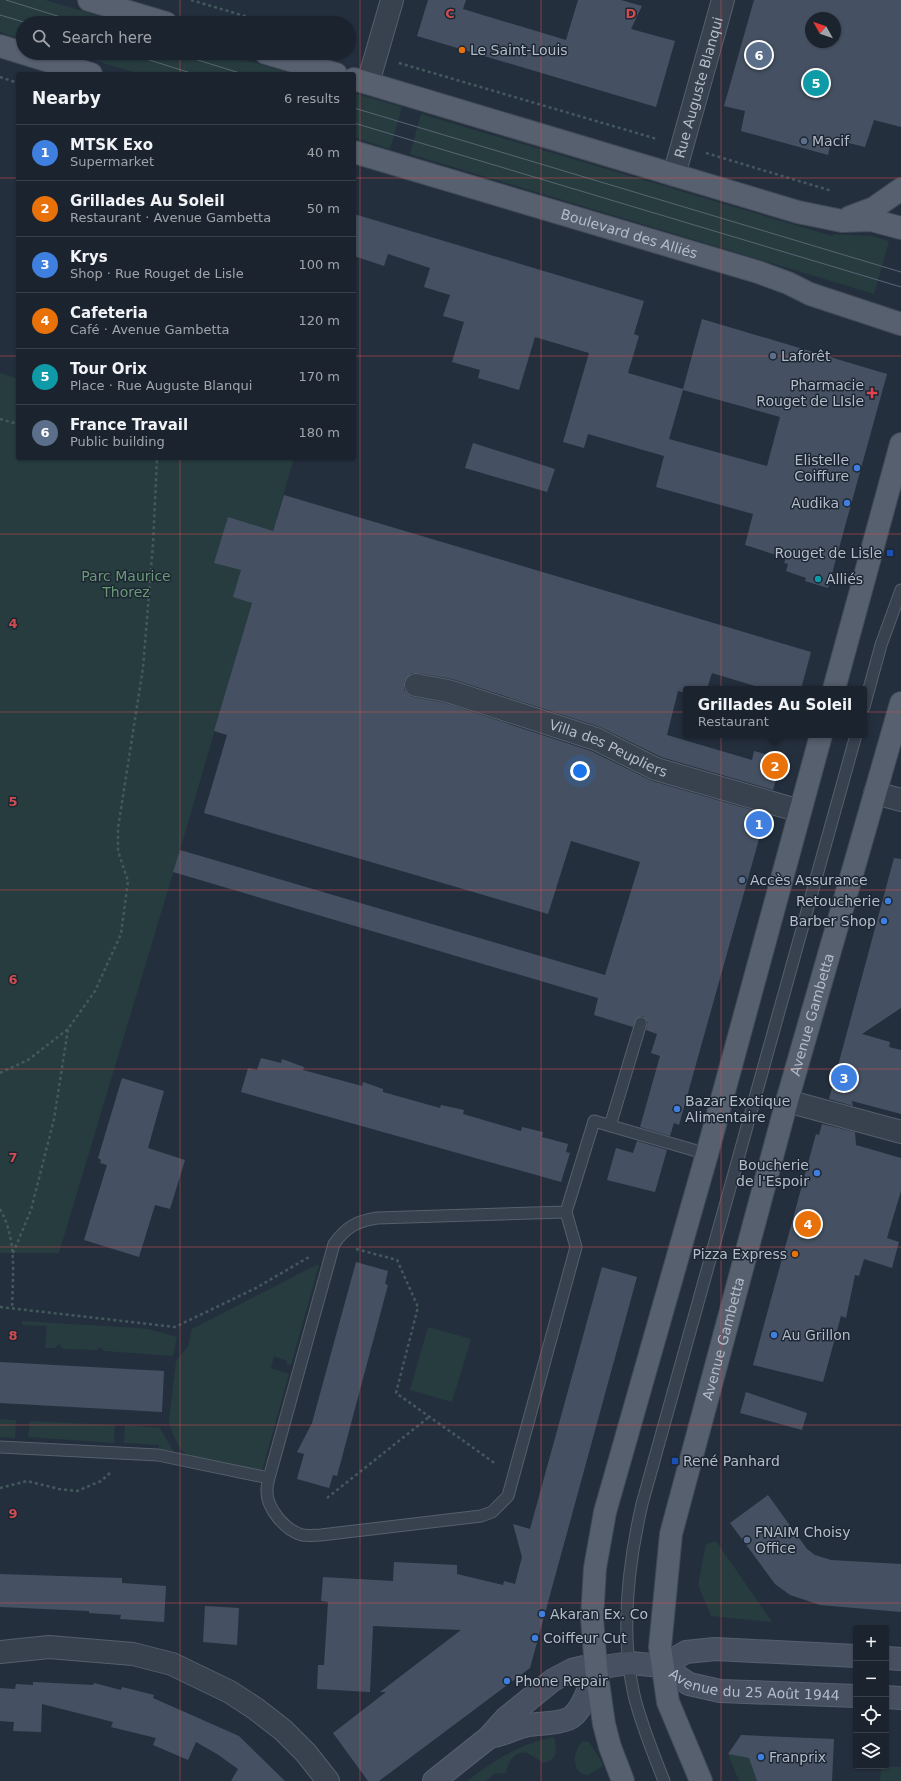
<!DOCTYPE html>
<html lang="en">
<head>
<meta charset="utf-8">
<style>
	:root { --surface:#1b232e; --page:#242b36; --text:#f1f3f6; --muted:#a0a4aa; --line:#39404a; --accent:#db2777 }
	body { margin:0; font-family:"DejaVu Sans",sans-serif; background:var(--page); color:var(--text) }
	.controls { position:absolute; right:12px; bottom:12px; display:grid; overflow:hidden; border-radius:4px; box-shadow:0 1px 3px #0004 }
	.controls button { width:36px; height:36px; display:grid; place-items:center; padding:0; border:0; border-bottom:1px solid var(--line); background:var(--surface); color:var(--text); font:20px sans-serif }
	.compass { position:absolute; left:805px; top:12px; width:36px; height:36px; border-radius:50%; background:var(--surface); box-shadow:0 1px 3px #0004; rotate:310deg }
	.you { position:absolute; left:580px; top:771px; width:14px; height:14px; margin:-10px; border:3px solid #fff; border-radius:50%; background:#1a73e8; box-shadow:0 0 0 6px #1a73e833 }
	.badge { display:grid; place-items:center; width:26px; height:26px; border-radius:50%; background:var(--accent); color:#fff; font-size:13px; font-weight:700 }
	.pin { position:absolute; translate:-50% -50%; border:2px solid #fff; box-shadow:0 1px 4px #0006 }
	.popup { position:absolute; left:683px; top:686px; width:184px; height:52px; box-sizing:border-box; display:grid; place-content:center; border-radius:4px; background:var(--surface); filter:drop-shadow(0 1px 3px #0005); font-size:13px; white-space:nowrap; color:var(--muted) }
	.popup b { font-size:15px; color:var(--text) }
	.popup::after { content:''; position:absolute; left:50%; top:100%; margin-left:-8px; border:8px solid transparent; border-top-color:var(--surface) }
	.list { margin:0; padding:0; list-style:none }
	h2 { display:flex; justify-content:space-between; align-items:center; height:52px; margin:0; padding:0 16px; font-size:17px }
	h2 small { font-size:13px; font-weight:400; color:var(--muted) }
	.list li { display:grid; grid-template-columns:26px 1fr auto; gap:12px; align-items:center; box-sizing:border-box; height:56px; padding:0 16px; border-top:1px solid var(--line) }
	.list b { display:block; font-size:15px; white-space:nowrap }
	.list p { margin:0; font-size:13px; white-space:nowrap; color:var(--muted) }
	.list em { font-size:13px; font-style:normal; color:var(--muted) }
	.icon { flex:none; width:22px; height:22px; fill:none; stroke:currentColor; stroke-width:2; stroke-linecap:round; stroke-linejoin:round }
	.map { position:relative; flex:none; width:901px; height:1781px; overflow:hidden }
	.search { position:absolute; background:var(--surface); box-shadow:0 1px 3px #0004; left:16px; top:16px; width:340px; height:44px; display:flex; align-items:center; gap:10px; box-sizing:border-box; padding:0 14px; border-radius:22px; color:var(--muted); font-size:15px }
	.panel { position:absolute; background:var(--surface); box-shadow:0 1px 3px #0004; left:16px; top:72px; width:340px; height:388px; border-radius:4px }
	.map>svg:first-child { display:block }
	.green { fill:#263c3f }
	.building { fill:#455162; fill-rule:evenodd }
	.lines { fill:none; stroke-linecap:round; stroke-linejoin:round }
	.service-casing { stroke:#565f6c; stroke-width:13 }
	.minor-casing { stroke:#565f6c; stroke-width:24 }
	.secondary-casing { stroke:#565f6c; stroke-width:24 }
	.primary-casing { stroke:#414a57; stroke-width:24 }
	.path { stroke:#44595c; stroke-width:2.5; stroke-dasharray:3 3; stroke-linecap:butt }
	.service { stroke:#38414e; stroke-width:11 }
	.minor { stroke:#38414e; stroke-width:22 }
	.secondary { stroke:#465061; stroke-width:22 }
	.primary { stroke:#56606e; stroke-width:22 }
	.tram { stroke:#5a6575; stroke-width:1 }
	.grid { fill:none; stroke:#ce4d50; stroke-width:1; stroke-opacity:0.55 }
	.food-dot { fill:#e8710a; stroke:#1d2633; stroke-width:1.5 }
	.service-dot { fill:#5c6f8a; stroke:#1d2633; stroke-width:1.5 }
	.health-dot { fill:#e0444e; stroke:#1d2633; stroke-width:1.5 }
	.shop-dot { fill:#3f7fe0; stroke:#1d2633; stroke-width:1.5 }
	.transit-dot { fill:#1a4fb4; stroke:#1d2633; stroke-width:1.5 }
	.culture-dot { fill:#0f9aa8; stroke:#1d2633; stroke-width:1.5 }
	.labels { text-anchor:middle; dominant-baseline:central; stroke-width:3; stroke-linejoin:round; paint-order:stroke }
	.poi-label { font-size:14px; fill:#b4bcc9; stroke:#1d2633; text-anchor:start }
	.street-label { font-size:14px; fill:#b4bcc9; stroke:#1d2633 }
	.park-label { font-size:14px; fill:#6b9a76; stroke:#1d2633 }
	.grid-label { font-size:13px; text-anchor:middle; font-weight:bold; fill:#ce4d50; stroke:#1d2633; stroke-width:3; stroke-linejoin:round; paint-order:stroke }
</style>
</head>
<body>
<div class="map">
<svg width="901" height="1781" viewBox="0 0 901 1781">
	<rect width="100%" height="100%" fill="#242f3e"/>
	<path class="green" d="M0,0H45L122,23H23V39L0,32Z
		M70,53H222L292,74H140Z
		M354,93L402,107L390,149L354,137Z
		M421,114L832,236L833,234L872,236L889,241L874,294L410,154Z
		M0,373L18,379V458H294L180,850L59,1253H0Z
		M316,1265H319L291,1365L287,1364V1361L274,1356L271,1368L289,1374L262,1471C246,1469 200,1463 187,1455C179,1451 170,1429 169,1420L176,1361L188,1346L192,1329Z
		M22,1321L137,1328L149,1329L177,1337L173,1356L104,1351L101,1347L97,1350L64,1349L59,1344L55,1348H45L47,1326L22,1325Z
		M428,1327L471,1339L452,1402L410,1390Z
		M0,1419L16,1420L15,1438L0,1437Z
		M30,1421L115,1425L114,1443L28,1437Z
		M125,1425L160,1428L176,1456L159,1453V1445L124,1443Z
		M716,1541L772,1622L711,1616L698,1585L706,1544Z
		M554,1737C557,1749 558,1760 543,1763C538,1760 534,1756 529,1754C517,1748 507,1762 506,1773L494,1774L486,1781H467C495,1760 519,1744 554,1737Z
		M583,1741L589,1742L600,1759L603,1766L588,1775C571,1775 572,1749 583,1741Z
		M728,1754L749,1758L757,1781H739Z
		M881,1766L901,1767V1781H880Z"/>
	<path class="building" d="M428,0H466L463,9L566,40L578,0H621L642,6L631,29L675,41L656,107L417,36Z
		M754,0H901V127L874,120L865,147L832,139L828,155L741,131L745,111L724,106ZM811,18H835V42H811Z
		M354,214L644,301L634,334L639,336L628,373L683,389L702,319L887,374L828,588L805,581L806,578L786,571L788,564L784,563L786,558L745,545L753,514L656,487L664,456L588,434L584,448L563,442L589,353L535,337L519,390L478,378L480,370L452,362L464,322L443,316L450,295L424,287L430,268L388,254L384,266L354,256ZM683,390L780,417L767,466L669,439L667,446Z
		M473,443L555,469L547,492L465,468Z
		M284,495L811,652L801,689H765L712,673L707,689H686V693L678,691L667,735L752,760L754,751L782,759L773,790L661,757L600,727L452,679L418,673H412L407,677L404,682V690L408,694L413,697L445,703L591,751L652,781L766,814L679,1125L674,1123L670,1136L640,1127L660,1056L651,1053L657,1034L646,1030L648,1022L643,1016L637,1018L633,1027L594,1015L598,998L173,872L180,850L605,975L640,862L571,841L548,914L204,813L227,735L214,731L252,603L233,597L241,570L214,563L228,517L273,531Z
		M894,858L901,859V1008L862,1034L890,1042L889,1047L901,1050V1114L852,1101L853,1106L829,1099Z
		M261,1058L281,1063L282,1059L304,1067L303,1070L362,1086L363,1082L383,1089V1092L440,1108L441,1105L464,1110L463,1114L521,1131L522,1127L543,1132L542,1137L568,1144L566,1152L570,1153L561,1182L241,1092L248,1068L257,1070Z
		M122,1078L164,1091L148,1148L185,1160L170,1209L155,1205L139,1257L84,1240L107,1165L100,1163L101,1160L98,1158Z
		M822,1124L855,1132L856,1145L901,1158V1191L887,1238L899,1242L892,1268L864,1259L859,1276L855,1275L846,1318L841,1316L823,1382L753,1365L816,1134L819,1135Z
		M637,1141L667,1150L655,1192L607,1180L616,1148L633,1153Z
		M356,1262L388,1271L385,1284L388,1285L337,1476L333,1475L329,1488L297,1479L304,1454L297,1452L312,1423Z
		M602,1267L637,1277L530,1668L379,1781H368L333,1733L386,1692H380L461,1630L373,1626L370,1692L317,1689L318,1665H324L328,1602L321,1601L323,1577L393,1581L394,1562L457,1565V1574L503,1585L504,1581L515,1584L522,1557L513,1524L530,1529Z
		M0,1362L164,1371L162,1412L0,1403Z
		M746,1392L807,1413L802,1430L740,1413Z
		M768,1495L807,1549L815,1555L831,1560L901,1564V1612L820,1605L790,1595L775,1584L730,1523Z
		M0,1574L122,1578V1583L166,1586L164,1622L120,1619L121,1615L89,1613V1611L0,1607Z
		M205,1606L239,1608L237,1645L203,1642Z
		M33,1682L93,1685L94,1683L121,1690L122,1687L154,1695L153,1698L239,1736L285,1781H231L238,1769L217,1754L196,1742L188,1760L153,1745L156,1738L111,1727L113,1722L42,1704L41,1732L13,1731L14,1722L0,1721V1688L15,1689L16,1684L33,1685Z
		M741,1735L834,1739L832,1781H757L749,1758L728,1754Z"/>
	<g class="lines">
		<defs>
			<path id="service" d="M864,707L881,645L901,590
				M610,1126L641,1023
				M566,1212L576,1247L508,1496L492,1512L481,1516L321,1535C315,1535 308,1536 302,1535C285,1530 266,1508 267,1490C267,1486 268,1482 269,1478L334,1244C346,1227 357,1221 377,1218L566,1212L594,1121L707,1154
				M0,1447L158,1455L269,1478
				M664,1781C653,1753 641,1724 634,1695C620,1633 628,1565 642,1504L856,735"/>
			<g id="minor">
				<path d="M368,83L392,0"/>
				<path id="s1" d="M674,175L723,0"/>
				<path id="s2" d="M416,685L448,691L596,739L656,769L800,811"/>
				<path d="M875,793L901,800"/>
				<path d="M787,1101L901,1132"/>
				<path d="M0,1652L49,1647L133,1654L172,1664L230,1692L256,1709L283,1730L306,1753L328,1781"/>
			</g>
			<g id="secondary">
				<path d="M886,1658L901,1659"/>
				<path d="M662,1666L686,1652L715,1649L856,1656"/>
				<path d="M886,1697L901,1698"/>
				<path d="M490,1737C503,1735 515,1728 528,1725C541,1723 556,1724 568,1719C583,1713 591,1682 596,1668"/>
				<path id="s3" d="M434,1781L488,1738L506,1718L553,1680L572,1670L584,1667L596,1668L630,1663L662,1666L689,1684L720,1691L856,1696"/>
			</g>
			<g id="primary">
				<path d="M89,0L166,23"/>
				<path d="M0,46L91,74"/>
				<path d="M266,53L336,74"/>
				<path d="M354,79L798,212L842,221L871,220L901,228"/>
				<path id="s4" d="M354,152L758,272L788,283L810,294L901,324"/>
				<path d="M850,217L874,208L901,189"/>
				<path d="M834,689L901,444"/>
				<path d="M623,1781L610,1747L604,1724L596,1668L592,1618L595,1568L605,1512L707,1154L821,735"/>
				<path id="s5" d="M701,1781L668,1702L660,1647L671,1534L787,1101L901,703"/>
			</g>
		</defs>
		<use href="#service" class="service-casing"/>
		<use href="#minor" class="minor-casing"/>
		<use href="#secondary" class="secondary-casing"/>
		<use href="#primary" class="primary-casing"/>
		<path class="path" d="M191,0L268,23
			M399,63L657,139
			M0,77L18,83
			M706,153L832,191
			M0,419L18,424
			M0,1073L28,1060L68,1029L95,991L121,934L128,881L118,851V828L143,668L153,544L157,458
			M0,1209C17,1239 13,1274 12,1307
			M356,1249L397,1260L418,1307L396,1393L496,1464
			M13,1253L31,1210L54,1119L68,1029
			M0,1307L175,1327L256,1288L309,1257
			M0,1488L27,1481L59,1489L77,1491L101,1481L110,1473
			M327,1498L429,1417"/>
		<use href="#service" class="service"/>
		<use href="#minor" class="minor"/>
		<use href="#secondary" class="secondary"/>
		<use href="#primary" class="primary"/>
		<path class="tram" d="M6,0L80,23
			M0,15L27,23
			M127,53L194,74
			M175,53L243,74
			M354,108L901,272
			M354,123L901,287"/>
	</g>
	<path class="grid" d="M180,0V23M360,0V1781M541,0V1781M721,0V1781M180,53V74M0,178H18M354,178H901M0,356H18M354,356H901M180,458V1781M0,534H901M0,712H901M0,890H901M0,1069H901M0,1247H901M0,1425H901M0,1603H901"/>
	<g class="food-dot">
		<circle cx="462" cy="50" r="4"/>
		<circle cx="795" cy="1254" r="4"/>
	</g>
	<g class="service-dot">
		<circle cx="804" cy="141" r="4"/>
		<circle cx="773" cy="356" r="4"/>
		<circle cx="742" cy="880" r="4"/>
		<circle cx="747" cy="1540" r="4"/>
	</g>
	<path class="health-dot" d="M870 387h4v4h4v4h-4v4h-4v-4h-4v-4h4z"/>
	<g class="shop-dot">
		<circle cx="857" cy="468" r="4"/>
		<circle cx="847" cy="503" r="4"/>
		<circle cx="888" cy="901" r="4"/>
		<circle cx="884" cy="921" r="4"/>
		<circle cx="677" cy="1109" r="4"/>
		<circle cx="817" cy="1173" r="4"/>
		<circle cx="774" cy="1335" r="4"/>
		<circle cx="542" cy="1614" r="4"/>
		<circle cx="535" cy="1638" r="4"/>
		<circle cx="507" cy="1681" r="4"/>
		<circle cx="761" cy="1757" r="4"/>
	</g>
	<g class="transit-dot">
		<rect x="886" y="549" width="8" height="8" rx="2"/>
		<rect x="671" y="1457" width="8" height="8" rx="2"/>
	</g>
	<circle class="culture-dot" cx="818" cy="579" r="4"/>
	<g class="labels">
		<g class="poi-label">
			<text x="470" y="50">Le Saint-Louis</text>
			<text x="812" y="141">Macif</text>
			<text x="781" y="356">Laforêt</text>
			<text x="864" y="385" text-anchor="end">Pharmacie<tspan x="864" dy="16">Rouget de LIsle</tspan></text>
			<text x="849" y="460" text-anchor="end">Elistelle<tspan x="849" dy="16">Coiffure</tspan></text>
			<text x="839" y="503" text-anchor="end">Audika</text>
			<text x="882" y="553" text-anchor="end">Rouget de Lisle</text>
			<text x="826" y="579">Alliés</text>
			<text x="750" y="880">Accès Assurance</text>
			<text x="880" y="901" text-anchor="end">Retoucherie</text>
			<text x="876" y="921" text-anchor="end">Barber Shop</text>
			<text x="685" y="1101">Bazar Exotique<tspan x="685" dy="16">Alimentaire</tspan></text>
			<text x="809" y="1165" text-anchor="end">Boucherie<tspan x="809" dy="16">de l'Espoir</tspan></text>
			<text x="787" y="1254" text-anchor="end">Pizza Express</text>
			<text x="782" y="1335">Au Grillon</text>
			<text x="683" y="1461">René Panhard</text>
			<text x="755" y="1532">FNAIM Choisy<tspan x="755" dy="16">Office</tspan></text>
			<text x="550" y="1614">Akaran Ex. Co</text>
			<text x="543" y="1638">Coiffeur Cut</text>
			<text x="515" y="1681">Phone Repair</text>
			<text x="769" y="1757">Franprix</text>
		</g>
		<g class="street-label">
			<text stroke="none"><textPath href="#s1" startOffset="91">Rue Auguste Blanqui</textPath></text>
			<text stroke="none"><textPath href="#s4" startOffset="287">Boulevard des Alliés</textPath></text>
			<text stroke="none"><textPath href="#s2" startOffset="203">Villa des Peupliers</textPath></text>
			<text stroke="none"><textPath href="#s5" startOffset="793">Avenue Gambetta</textPath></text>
			<text stroke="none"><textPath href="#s5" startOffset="457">Avenue Gambetta</textPath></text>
			<text stroke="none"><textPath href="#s3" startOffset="366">Avenue du 25 Août 1944</textPath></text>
		</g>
		<g class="park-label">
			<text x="126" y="576">Parc Maurice<tspan x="126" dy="16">Thorez</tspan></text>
		</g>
	</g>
	<g class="grid-label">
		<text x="450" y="18">C</text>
		<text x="631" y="18">D</text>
		<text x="13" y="628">4</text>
		<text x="13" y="806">5</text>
		<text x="13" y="984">6</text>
		<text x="13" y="1162">7</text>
		<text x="13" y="1340">8</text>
		<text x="13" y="1518">9</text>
	</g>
</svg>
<div class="controls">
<button>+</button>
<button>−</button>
<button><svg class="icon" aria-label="locate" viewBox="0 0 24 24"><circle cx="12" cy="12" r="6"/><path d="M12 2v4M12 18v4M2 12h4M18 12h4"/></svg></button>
<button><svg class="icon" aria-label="layers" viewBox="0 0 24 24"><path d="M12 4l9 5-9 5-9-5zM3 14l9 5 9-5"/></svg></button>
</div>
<svg class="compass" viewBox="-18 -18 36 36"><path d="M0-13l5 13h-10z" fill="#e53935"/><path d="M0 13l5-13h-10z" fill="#a0a4aa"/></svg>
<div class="you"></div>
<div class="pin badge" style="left:759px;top:824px;background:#3f7fe0">1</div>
<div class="pin badge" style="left:775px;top:766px;background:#e8710a">2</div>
<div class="popup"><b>Grillades Au Soleil</b>Restaurant</div>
<div class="pin badge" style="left:844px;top:1078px;background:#3f7fe0">3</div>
<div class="pin badge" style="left:808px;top:1224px;background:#e8710a">4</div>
<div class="pin badge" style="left:816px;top:83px;background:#0f9aa8">5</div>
<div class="pin badge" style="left:759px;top:55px;background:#5c6f8a">6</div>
<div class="search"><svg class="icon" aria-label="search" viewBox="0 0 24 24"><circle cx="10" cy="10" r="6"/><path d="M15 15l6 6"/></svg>Search here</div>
<section class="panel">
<h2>Nearby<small>6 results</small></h2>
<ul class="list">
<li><span class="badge" style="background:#3f7fe0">1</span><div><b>MTSK Exo</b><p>Supermarket</p></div><em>40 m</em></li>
<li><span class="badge" style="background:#e8710a">2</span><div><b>Grillades Au Soleil</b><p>Restaurant · Avenue Gambetta</p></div><em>50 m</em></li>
<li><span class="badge" style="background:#3f7fe0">3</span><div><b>Krys</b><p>Shop · Rue Rouget de Lisle</p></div><em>100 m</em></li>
<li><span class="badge" style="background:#e8710a">4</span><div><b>Cafeteria</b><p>Café · Avenue Gambetta</p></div><em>120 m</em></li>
<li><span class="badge" style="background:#0f9aa8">5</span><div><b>Tour Orix</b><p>Place · Rue Auguste Blanqui</p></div><em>170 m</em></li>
<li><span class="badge" style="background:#5c6f8a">6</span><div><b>France Travail</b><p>Public building</p></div><em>180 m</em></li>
</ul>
</section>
</div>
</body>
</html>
